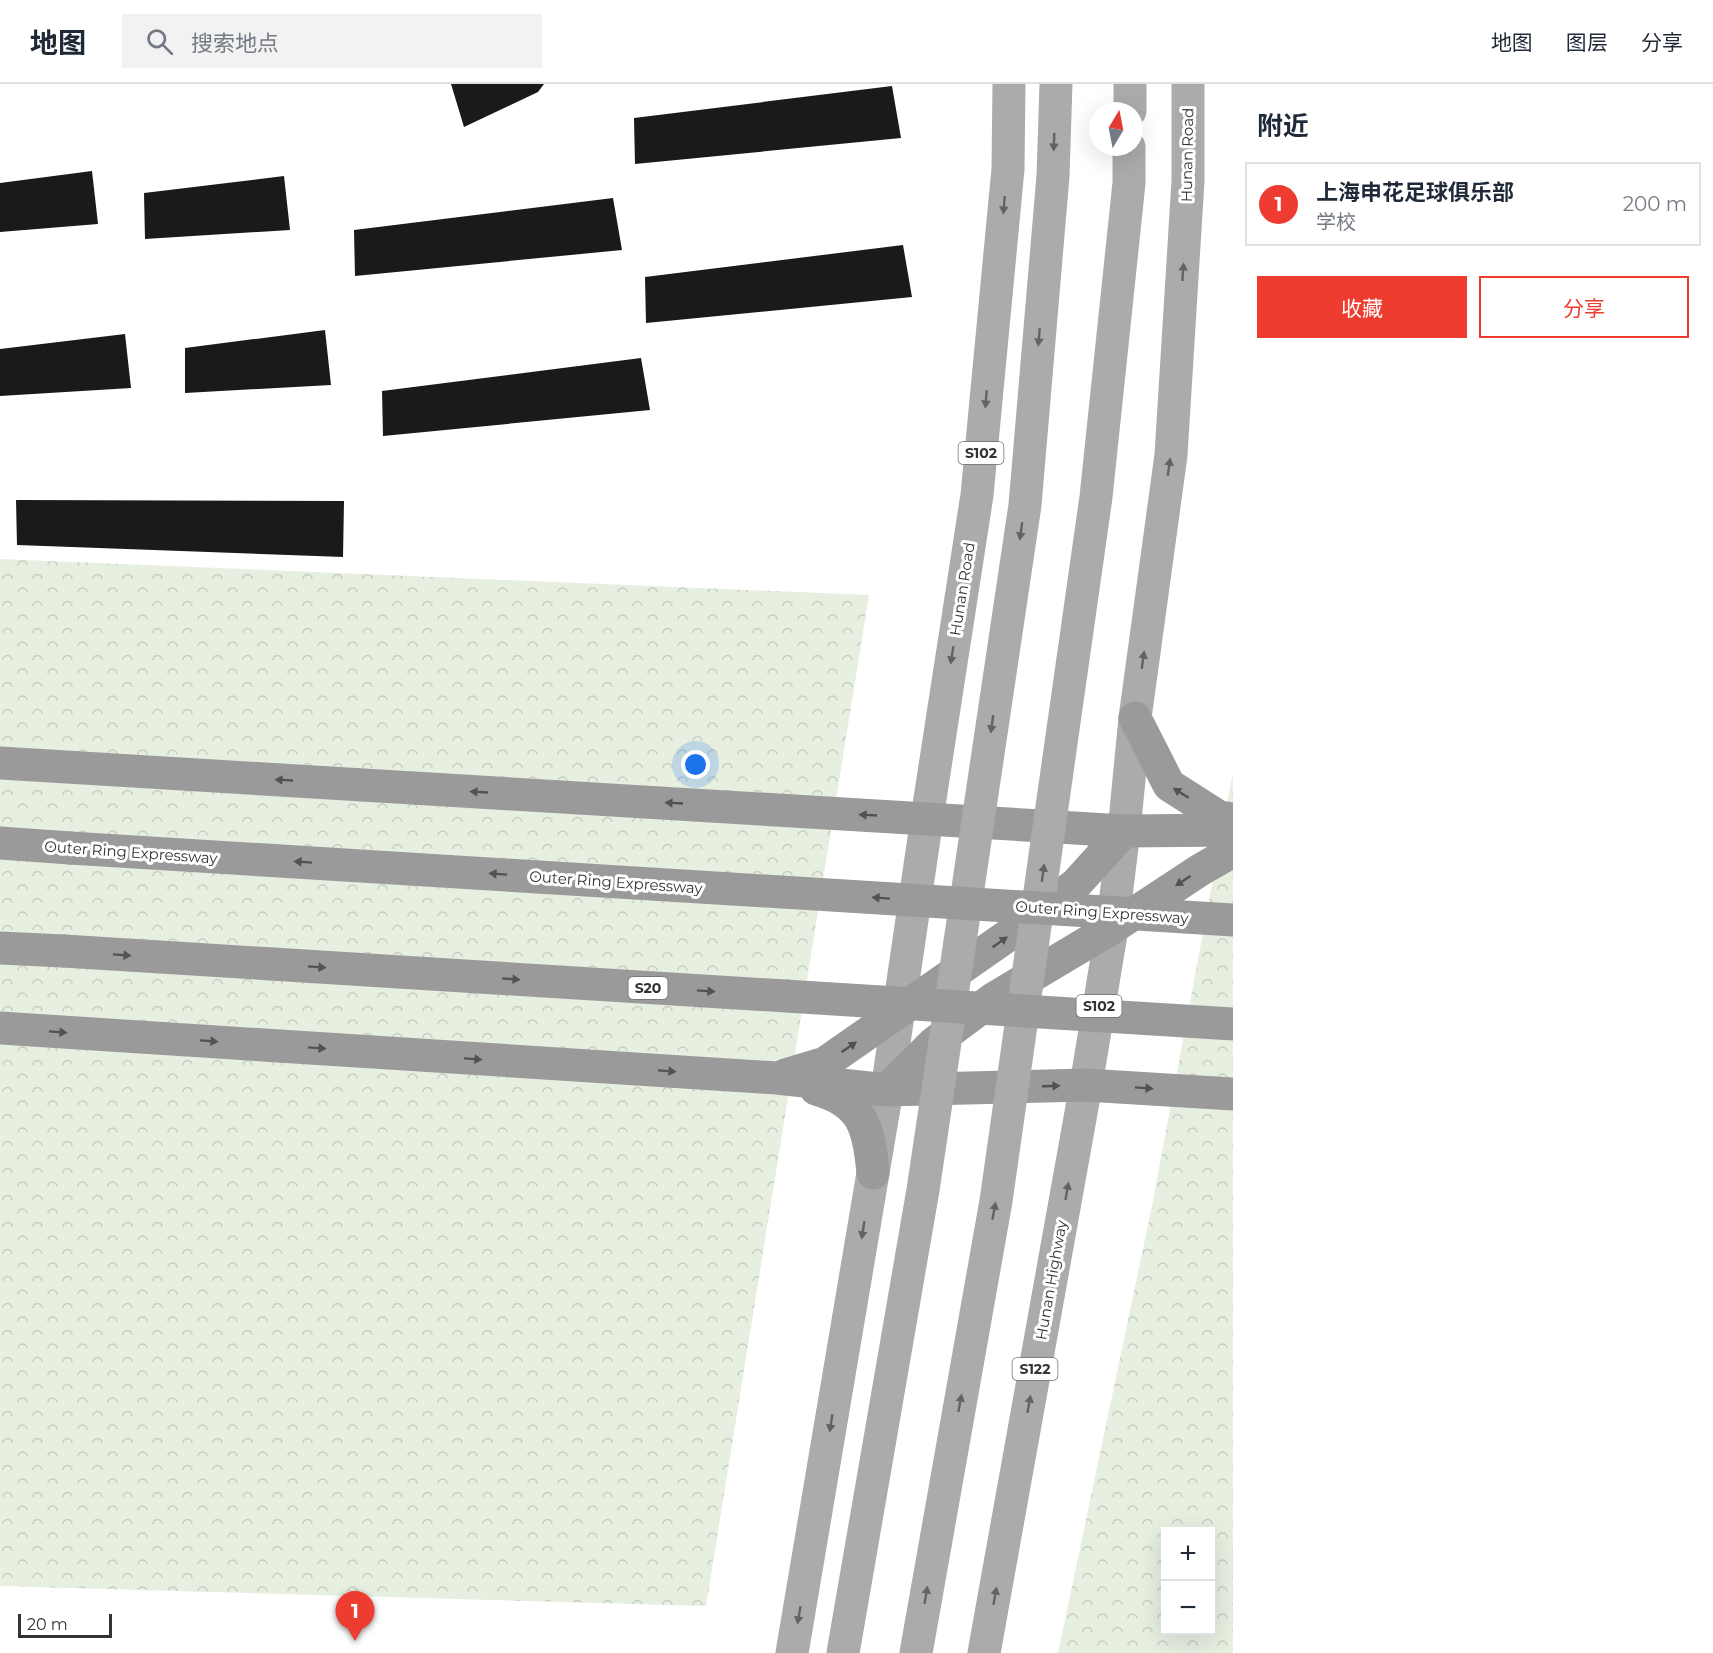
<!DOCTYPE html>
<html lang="zh">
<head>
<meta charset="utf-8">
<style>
	:root { --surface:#fff; --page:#f2f2f3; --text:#1f2937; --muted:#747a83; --line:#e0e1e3; --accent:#ee3c30 }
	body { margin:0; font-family:Montserrat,"Noto Sans SC",sans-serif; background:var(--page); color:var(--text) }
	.controls { position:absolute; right:18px; bottom:18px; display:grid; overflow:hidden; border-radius:0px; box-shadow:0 6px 24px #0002 }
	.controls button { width:54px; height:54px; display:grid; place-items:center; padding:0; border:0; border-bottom:2px solid var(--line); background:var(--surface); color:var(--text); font:30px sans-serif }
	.compass { position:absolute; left:1089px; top:18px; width:54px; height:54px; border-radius:50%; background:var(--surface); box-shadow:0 6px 24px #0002; rotate:10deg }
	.scale { position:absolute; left:18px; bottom:15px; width:94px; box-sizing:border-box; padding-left:6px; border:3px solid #333; border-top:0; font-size:16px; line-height:21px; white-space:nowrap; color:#333; -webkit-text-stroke:4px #fff; paint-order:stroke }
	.you { position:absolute; left:696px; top:681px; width:21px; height:21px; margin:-15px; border:4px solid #fff; border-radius:50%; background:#1a73e8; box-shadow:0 0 0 9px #1a73e833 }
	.badge { display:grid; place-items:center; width:39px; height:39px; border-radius:50%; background:var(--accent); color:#fff; font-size:20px; font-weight:700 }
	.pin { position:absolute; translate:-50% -50px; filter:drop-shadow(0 2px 3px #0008) }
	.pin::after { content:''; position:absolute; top:32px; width:21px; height:18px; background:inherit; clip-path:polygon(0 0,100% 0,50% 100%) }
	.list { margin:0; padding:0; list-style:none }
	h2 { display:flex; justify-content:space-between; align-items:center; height:78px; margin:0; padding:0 24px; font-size:26px }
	h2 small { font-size:20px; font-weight:400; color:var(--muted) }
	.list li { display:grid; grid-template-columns:39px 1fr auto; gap:18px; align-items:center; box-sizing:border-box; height:84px; margin:0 12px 12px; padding:0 12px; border:2px solid var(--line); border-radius:0px }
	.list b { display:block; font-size:22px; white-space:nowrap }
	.list p { margin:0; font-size:20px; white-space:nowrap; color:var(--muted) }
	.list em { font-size:20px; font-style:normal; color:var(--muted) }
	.actions { display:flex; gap:12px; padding:18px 24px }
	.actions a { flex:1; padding:14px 0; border:2px solid var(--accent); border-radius:0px; text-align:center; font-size:21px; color:var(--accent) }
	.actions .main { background:var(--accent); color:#fff }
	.icon { flex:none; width:33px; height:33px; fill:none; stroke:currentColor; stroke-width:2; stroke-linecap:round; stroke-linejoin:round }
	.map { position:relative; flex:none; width:1233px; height:1569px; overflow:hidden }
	header { display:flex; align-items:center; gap:36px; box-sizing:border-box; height:84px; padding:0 30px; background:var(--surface); border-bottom:2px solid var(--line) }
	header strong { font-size:28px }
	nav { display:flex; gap:33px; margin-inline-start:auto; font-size:21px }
	.search { width:420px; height:54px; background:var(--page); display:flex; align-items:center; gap:15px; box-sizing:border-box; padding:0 21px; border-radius:0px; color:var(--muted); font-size:22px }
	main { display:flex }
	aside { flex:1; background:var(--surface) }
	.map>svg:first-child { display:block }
	.forest { fill:url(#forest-crowns); fill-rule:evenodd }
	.building { fill:#1a1a1a }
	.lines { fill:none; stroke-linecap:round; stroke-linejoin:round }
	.primary { stroke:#ababab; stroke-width:33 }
	.highway { stroke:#9a9a9a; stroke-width:33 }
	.primary-bridge { stroke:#ababab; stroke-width:33 }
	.highway-bridge { stroke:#9a9a9a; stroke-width:33 }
	.oneway { fill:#636363 }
	.oneway2 { fill:#525252 }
	.labels { text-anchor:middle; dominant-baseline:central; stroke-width:6; stroke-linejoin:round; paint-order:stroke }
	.shield { fill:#fff; stroke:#707070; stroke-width:1.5 }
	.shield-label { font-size:14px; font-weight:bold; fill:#333 }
	.street-label { font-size:15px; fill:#333; stroke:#fff }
</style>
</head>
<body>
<header>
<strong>地图</strong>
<div class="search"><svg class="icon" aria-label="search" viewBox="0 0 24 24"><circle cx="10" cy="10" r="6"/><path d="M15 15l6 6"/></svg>搜索地点</div>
<nav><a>地图</a><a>图层</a><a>分享</a></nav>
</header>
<main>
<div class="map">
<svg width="1233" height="1569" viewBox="0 0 1233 1569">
	<defs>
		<pattern id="forest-crowns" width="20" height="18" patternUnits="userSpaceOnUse" patternTransform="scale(1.5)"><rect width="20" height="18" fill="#e7efe1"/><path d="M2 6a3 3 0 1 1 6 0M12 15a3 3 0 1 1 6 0" fill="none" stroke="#c7cdc2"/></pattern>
	</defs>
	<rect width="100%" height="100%" fill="#fff"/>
	<path class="forest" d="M0,475L869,511L706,1522L0,1502Z
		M1233,688V1569H1058L1152,1122ZM1166,1448H1210V1546H1166Z"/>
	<path class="building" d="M451,0H544L538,8L464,43Z
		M892,2L901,54L635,80L634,34Z
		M92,87L98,140L0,148V99Z
		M284,92L290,146L145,155L144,109Z
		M613,114L622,166L355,192L354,146Z
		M903,161L912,213L646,239L645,193Z
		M325,246L331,301L185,309V264Z
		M125,250L131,304L0,312V265Z
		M641,274L650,326L383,352L382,307Z
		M16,416L344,417L343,473L17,461Z"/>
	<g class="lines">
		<path class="primary" d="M1130,27V0
			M792,1569L887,1006L927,734L977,411L1008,85L1009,0
			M984,1569L1086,1001L1112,844L1124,747L1135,634L1171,371L1188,97V0"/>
		<path class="highway" d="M1135,634L1169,701L1219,733L1233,735
			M0,679L1124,747L1233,746
			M0,759L70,764
			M0,864L64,867
			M0,944L777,994L887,1006L1086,1001L1233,1010
			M785,991L825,979L1023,841L1076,800L1124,747
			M816,1005C863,1018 869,1044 873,1089
			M887,1006L934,959L993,915L1112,844L1200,786L1233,767"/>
		<path class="primary-bridge" d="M843,1569L923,1106L1025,421L1053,92L1056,0
			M916,1569L996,1117L1096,413L1129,99V63"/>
		<path class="highway-bridge" d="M70,764L1233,836
			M64,867L1233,940"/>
	</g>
	<defs><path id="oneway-solid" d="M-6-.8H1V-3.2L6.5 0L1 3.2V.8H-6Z" transform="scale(1.5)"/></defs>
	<g class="oneway">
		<use href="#oneway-solid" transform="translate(1054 58) rotate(92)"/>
		<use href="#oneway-solid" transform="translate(1004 121) rotate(95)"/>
		<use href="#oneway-solid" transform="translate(1183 188) rotate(-86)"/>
		<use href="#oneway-solid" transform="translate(1039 253) rotate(95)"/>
		<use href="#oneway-solid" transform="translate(986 315) rotate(95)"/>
		<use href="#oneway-solid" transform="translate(1169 383) rotate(-82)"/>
		<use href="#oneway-solid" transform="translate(1021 447) rotate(98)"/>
		<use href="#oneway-solid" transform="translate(952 571) rotate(99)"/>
		<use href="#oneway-solid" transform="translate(1143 576) rotate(-82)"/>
		<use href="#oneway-solid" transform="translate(992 640) rotate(98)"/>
		<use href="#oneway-solid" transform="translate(1043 789) rotate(-82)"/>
		<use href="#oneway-solid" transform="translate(1067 1107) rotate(-80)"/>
		<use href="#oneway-solid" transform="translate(994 1127) rotate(-80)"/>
		<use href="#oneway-solid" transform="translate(863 1146) rotate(99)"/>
		<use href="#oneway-solid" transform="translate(960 1319) rotate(-80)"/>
		<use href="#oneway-solid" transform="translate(1029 1320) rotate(-80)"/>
		<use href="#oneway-solid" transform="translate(831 1339) rotate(99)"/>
		<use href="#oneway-solid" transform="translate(926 1511) rotate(-80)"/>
		<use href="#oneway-solid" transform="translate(995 1512) rotate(-80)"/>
		<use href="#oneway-solid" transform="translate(799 1531) rotate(100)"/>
	</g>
	<g class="oneway2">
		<use href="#oneway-solid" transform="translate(284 696) rotate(-177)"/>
		<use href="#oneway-solid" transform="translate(479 708) rotate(-177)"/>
		<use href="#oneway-solid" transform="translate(1181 709) rotate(-148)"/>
		<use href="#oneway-solid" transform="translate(674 719) rotate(-177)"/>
		<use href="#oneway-solid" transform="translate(868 731) rotate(-177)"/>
		<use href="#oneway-solid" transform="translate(303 778) rotate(-176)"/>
		<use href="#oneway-solid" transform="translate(498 790) rotate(-176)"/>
		<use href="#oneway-solid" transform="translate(1183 797) rotate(147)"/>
		<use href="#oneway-solid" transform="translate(881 814) rotate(-176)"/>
		<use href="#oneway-solid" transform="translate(1000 858) rotate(-35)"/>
		<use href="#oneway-solid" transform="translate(122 871) rotate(4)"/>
		<use href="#oneway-solid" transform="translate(317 883) rotate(4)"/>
		<use href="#oneway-solid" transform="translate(511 895) rotate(4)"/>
		<use href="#oneway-solid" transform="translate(706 907) rotate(4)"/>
		<use href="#oneway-solid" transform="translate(58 948) rotate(4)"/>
		<use href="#oneway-solid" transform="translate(209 957) rotate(4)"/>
		<use href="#oneway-solid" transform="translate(849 963) rotate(-34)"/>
		<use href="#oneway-solid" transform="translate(317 964) rotate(4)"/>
		<use href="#oneway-solid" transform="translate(473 975) rotate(4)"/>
		<use href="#oneway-solid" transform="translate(667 987) rotate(4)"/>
		<use href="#oneway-solid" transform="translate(1051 1002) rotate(-2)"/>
		<use href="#oneway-solid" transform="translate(1144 1004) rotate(4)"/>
	</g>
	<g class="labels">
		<g class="shield">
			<rect x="958.5" y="358" width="45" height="22" rx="4.5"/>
			<rect x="628.5" y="893" width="39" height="22" rx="4.5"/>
			<rect x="1076.5" y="911" width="45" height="22" rx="4.5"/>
			<rect x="1012.5" y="1274" width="45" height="22" rx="4.5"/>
		</g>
		<g class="shield-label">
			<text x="981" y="369">S102</text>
			<text x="648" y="904">S20</text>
			<text x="1099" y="922">S102</text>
			<text x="1035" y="1285">S122</text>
		</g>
		<g class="street-label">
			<text transform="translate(1187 71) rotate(-89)">Hunan Road</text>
			<text transform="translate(962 505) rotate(-81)">Hunan Road</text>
			<text transform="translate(131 768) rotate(4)">Outer Ring Expressway</text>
			<text transform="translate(616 798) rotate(4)">Outer Ring Expressway</text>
			<text transform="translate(1102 828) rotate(4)">Outer Ring Expressway</text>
			<text transform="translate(1051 1196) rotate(-80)">Hunan Highway</text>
		</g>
	</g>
</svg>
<div class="controls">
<button>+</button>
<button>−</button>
</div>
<svg class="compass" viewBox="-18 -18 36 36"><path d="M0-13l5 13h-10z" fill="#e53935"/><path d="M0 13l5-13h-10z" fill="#747a83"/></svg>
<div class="scale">20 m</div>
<div class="you"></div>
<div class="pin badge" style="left:355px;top:1557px">1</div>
</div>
<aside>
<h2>附近<small></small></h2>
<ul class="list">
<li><span class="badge">1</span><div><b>上海申花足球俱乐部</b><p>学校</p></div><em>200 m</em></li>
</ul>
<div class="actions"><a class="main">收藏</a><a>分享</a></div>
</aside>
</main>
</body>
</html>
